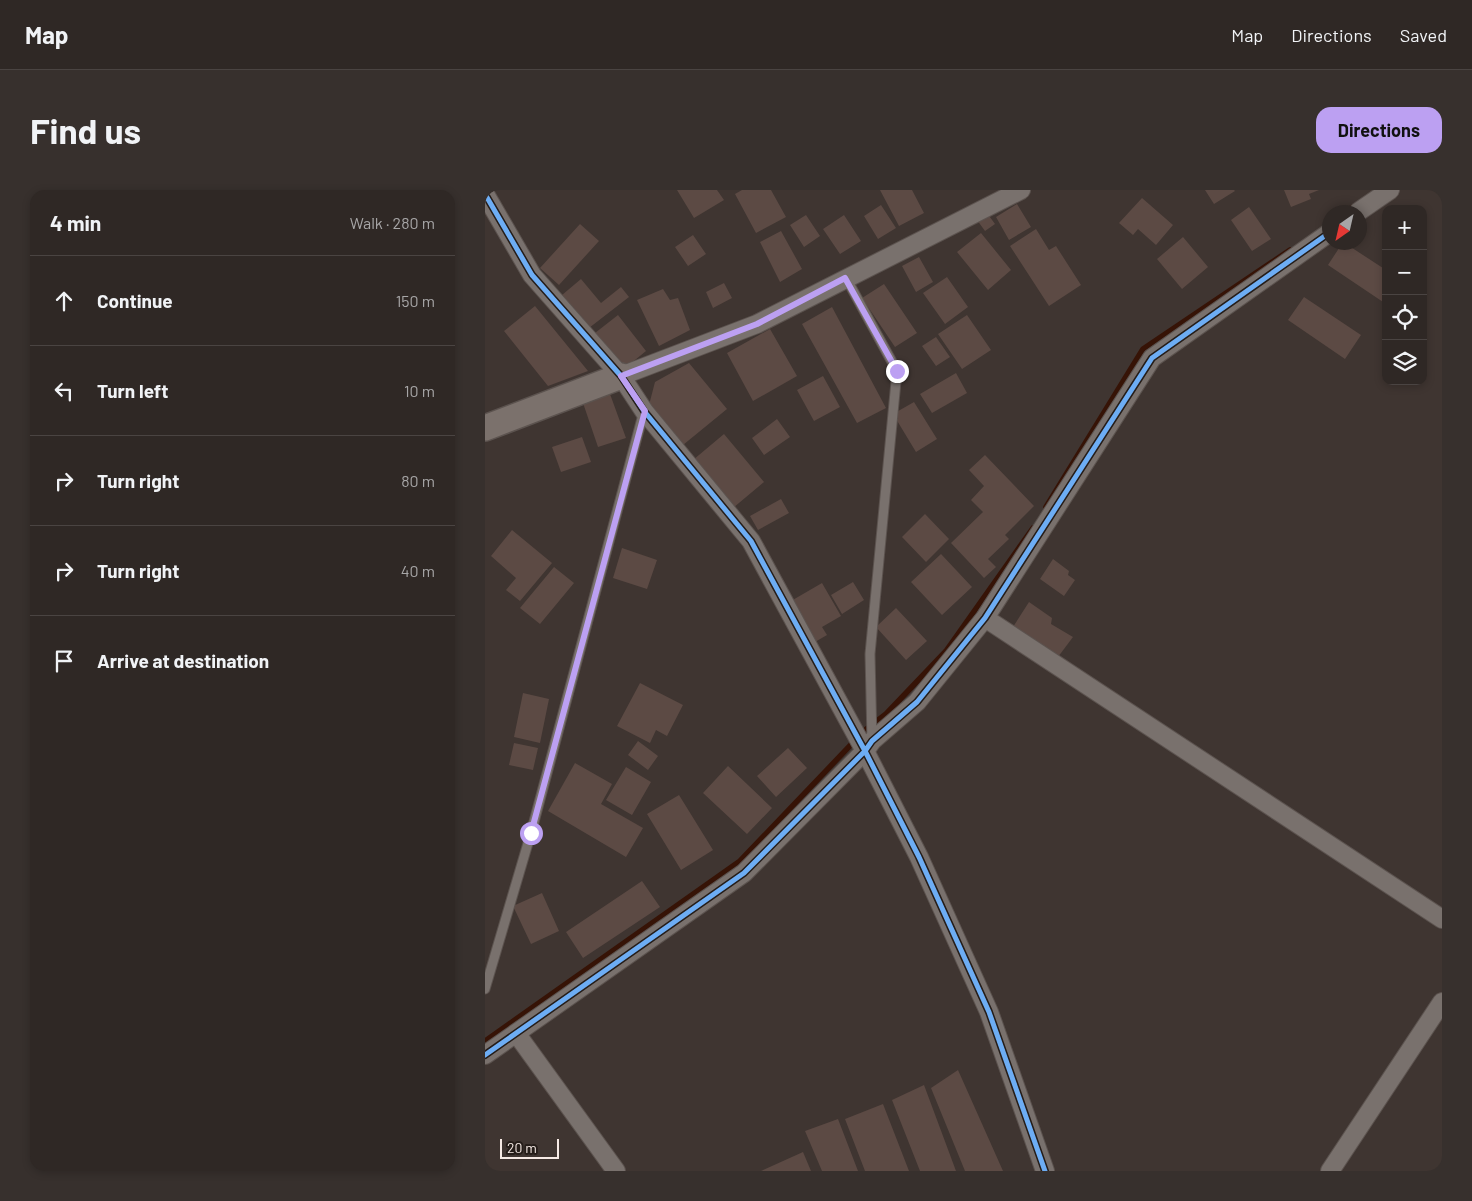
<!DOCTYPE html>
<html lang="en">
<head>
<meta charset="utf-8">
<style>
	:root { --surface:#2f2825; --page:#37302d; --text:#f1f3f6; --muted:#a7a6a7; --line:#4a4442; --accent:#bca0f2 }
	body { margin:0; font-family:Barlow,sans-serif; background:var(--page); color:var(--text) }
	.controls { position:absolute; right:15px; top:15px; display:grid; overflow:hidden; border-radius:10px; box-shadow:0 2px 8px #0003 }
	.controls button { width:45px; height:45px; display:grid; place-items:center; padding:0; border:0; border-bottom:1px solid var(--line); background:var(--surface); color:var(--text); font:25px sans-serif }
	.compass { position:absolute; left:837px; top:15px; width:45px; height:45px; border-radius:50%; background:var(--surface); box-shadow:0 2px 8px #0003; rotate:214deg }
	.scale { position:absolute; left:15px; bottom:12px; width:59px; box-sizing:border-box; padding-left:5px; border:2px solid #f6eae5; border-top:0; font-size:14px; line-height:18px; white-space:nowrap; color:#f6eae5; -webkit-text-stroke:4px #251d19; paint-order:stroke }
	.stop { position:absolute; width:15px; height:15px; margin:-11px; border:4px solid #bca0f2; border-radius:50%; background:#fff }
	.stop.end { background:#bca0f2; border-color:#fff; box-shadow:0 1px 5px #0008 }
	.list { margin:0; padding:0; list-style:none }
	h2 { display:flex; justify-content:space-between; align-items:center; height:65px; margin:0; padding:0 20px; font-size:21px }
	h2 small { font-size:16px; font-weight:400; color:var(--muted) }
	.list li { display:grid; grid-template-columns:32px 1fr auto; gap:15px; align-items:center; box-sizing:border-box; height:90px; padding:0 20px; border-top:1px solid var(--line) }
	.list b { display:block; font-size:19px; white-space:nowrap }
	.list em { font-size:16px; font-style:normal; color:var(--muted) }
	.icon { flex:none; width:28px; height:28px; fill:none; stroke:currentColor; stroke-width:2; stroke-linecap:round; stroke-linejoin:round }
	.map { position:relative; flex:none; width:957px; height:981px; overflow:hidden; border-radius:15px }
	header { display:flex; align-items:center; gap:30px; box-sizing:border-box; height:70px; padding:0 25px; background:var(--surface); border-bottom:1px solid var(--line) }
	header strong { font-size:24px }
	nav { display:flex; gap:28px; margin-inline-start:auto; font-size:18px }
	.intro { display:flex; align-items:center; justify-content:space-between; box-sizing:border-box; height:120px; padding:0 30px }
	h1 { margin:0; font-size:35px }
	.button { padding:12px 22px; border-radius:15px; background:var(--accent); color:#111; font-size:18px; font-weight:700 }
	main { display:flex; gap:30px; padding:0 30px }
	aside { flex:1; background:var(--surface); border-radius:15px; box-shadow:0 2px 8px #0003 }
	.map>svg:first-child { display:block }
	.lines { fill:none; stroke-linecap:round; stroke-linejoin:round }
	.stream { stroke:#361306; stroke-width:5.5 }
	.building { fill:#5c4a44 }
	.lane-casing { stroke:#5c534f; stroke-width:11 }
	.street-casing { stroke:#5c534f; stroke-width:20 }
	.secondary-casing { stroke:#5c534f; stroke-width:28 }
	.lane { stroke:#79716d; stroke-width:9 }
	.street { stroke:#79716d; stroke-width:18 }
	.secondary { stroke:#7b716c; stroke-width:25 }
	.cycleway-casing { stroke:#251d19; stroke-width:8 }
	.cycleway { stroke:#6dadf4; stroke-width:5 }
	.route { stroke:#bca0f2; stroke-width:6 }
</style>
</head>
<body>
<header>
<strong>Map</strong>
<nav><a>Map</a><a>Directions</a><a>Saved</a></nav>
</header>
<div class="intro"><h1>Find us</h1><a class="button">Directions</a></div>
<main>
<aside>
<h2>4 min<small>Walk · 280 m</small></h2>
<ul class="list">
<li><svg class="icon" aria-label="ahead" viewBox="0 0 24 24"><path d="M12 20V5M6 11l6-6 6 6"/></svg><div><b>Continue</b></div><em>150 m</em></li>
<li><svg class="icon" aria-label="left" viewBox="0 0 24 24"><path d="M17 20v-9H6M10 6l-5 5 5 5"/></svg><div><b>Turn left</b></div><em>10 m</em></li>
<li><svg class="icon" aria-label="right" viewBox="0 0 24 24"><path d="M7 20v-9h11M14 6l5 5-5 5"/></svg><div><b>Turn right</b></div><em>80 m</em></li>
<li><svg class="icon" aria-label="right" viewBox="0 0 24 24"><path d="M7 20v-9h11M14 6l5 5-5 5"/></svg><div><b>Turn right</b></div><em>40 m</em></li>
<li><svg class="icon" aria-label="arrive" viewBox="0 0 24 24"><path d="M6 21V4h12l-3 4 3 4H6"/></svg><div><b>Arrive at destination</b></div></li>
</ul>
</aside>
<div class="map">
<svg width="957" height="981" viewBox="0 0 957 981">
	<rect width="100%" height="100%" fill="#3f3531"/>
	<g class="lines">
		<path class="stream" d="M860,22L871,15
			M561,317L658,159L805,60
			M0,851L255,671L379,541L401,524L461,461L548,338"/>
	</g>
	<path class="building" d="M192,0H232L239,10L209,28Z
		M257,0H286L301,27L271,43L250,4Z
		M395,0H427L439,23L414,36Z
		M720,0H749L750,1L729,14Z
		M799,0H834L824,4L826,9L806,17Z
		M657,8L688,35L671,55L653,39L648,45L634,33Z
		M532,14L546,37L524,50L511,27Z
		M396,15L411,38L393,49L379,26Z
		M764,17L786,49L767,61L746,30Z
		M502,23L510,34L500,41L492,30Z
		M321,25L335,46L319,57L305,35Z
		M359,25L376,51L355,64L338,39Z
		M95,34L114,51L74,95L55,78Z
		M551,39L564,60L571,56L596,95L564,116L525,56Z
		M296,41L317,79L295,92L275,52Z
		M496,43L526,80L503,100L472,62Z
		M208,45L221,64L203,76L190,57Z
		M698,47L723,77L697,99L672,69Z
		M858,52L901,80V114L843,75Z
		M434,67L448,92L431,102L417,76Z
		M462,87L483,117L460,134L438,103Z
		M96,89L116,113L136,97L144,107L104,138L77,105Z
		M239,93L247,108L228,118L221,102Z
		M399,94L432,143L410,157L377,108Z
		M178,99L185,110L193,108L205,140L174,156L152,110Z
		M819,107L876,145L860,169L803,130Z
		M50,116L103,181L63,196L19,141Z
		M347,117L401,218L372,233L317,134Z
		M133,125L161,161L139,179L110,143Z
		M482,125L506,160L477,179L453,144Z
		M285,139L312,186L268,211L242,163Z
		M451,147L465,167L451,176L437,156Z
		M204,173L242,219L198,255L164,215L170,192Z
		M471,183L482,203L447,223L435,204Z
		M338,186L355,217L329,231L312,200Z
		M125,204L141,248L113,257L98,213Z
		M429,212L452,249L431,262L408,224Z
		M292,229L305,247L279,265L267,248Z
		M239,244L279,292L248,318L208,270Z
		M97,247L106,272L76,282L67,257Z
		M500,265L549,316L520,345L524,349L503,369L511,377L499,388L466,353L498,322L486,310L499,296L484,280Z
		M296,309L304,323L273,340L265,326Z
		M440,324L464,349L441,372L417,347Z
		M27,340L67,373L35,411L21,400L31,388L6,366Z
		M137,358L172,370L162,399L128,388Z
		M456,364L487,397L457,425L426,392Z
		M568,369L584,381L583,385L590,390L579,406L555,389Z
		M69,377L89,393L55,434L35,418Z
		M368,392L379,410L357,424L346,405Z
		M337,393L356,426L337,437L342,445L330,452L306,411Z
		M544,412L567,428L566,434L588,447L573,467L528,437Z
		M411,418L442,451L421,470L391,437Z
		M155,493L198,515L182,546L171,540L165,553L132,536Z
		M38,503L64,509L55,553L29,547Z
		M153,551L173,566L163,580L143,565Z
		M29,553L53,558L48,580L24,575Z
		M303,558L322,578L291,607L272,586Z
		M90,573L127,594L116,614L158,638L141,667L63,621Z
		M243,576L287,618L262,644L218,603Z
		M141,577L166,592L147,625L121,610Z
		M194,605L228,660L196,680L162,624Z
		M157,691L175,717L98,768L81,742Z
		M57,703L74,741L46,754L28,716Z
		M473,880L518,981H480L446,898Z
		M439,895L471,981H435L407,910Z
		M398,914L424,981H380L360,929Z
		M353,929L373,981H337L320,941Z
		M318,962L326,981H276Z"/>
	<g class="lines">
		<defs>
			<path id="lane" d="M361,88L412,181L385,464L387,551
				M0,799L46,643L159,221"/>
			<path id="street" d="M0,4L47,85L136,186L159,221L266,351L380,561L434,667L504,822L560,981
				M873,22L905,0
				M136,186L272,134L536,0
				M500,428L957,729
				M31,843L131,981
				M0,865L259,683L380,561L387,551L432,512L500,428L667,168L844,43
				M845,981L957,812"/>
			<path id="secondary" d="M0,238L136,186"/>
		</defs>
		<use href="#lane" class="lane-casing"/>
		<use href="#street" class="street-casing"/>
		<use href="#secondary" class="secondary-casing"/>
		<use href="#lane" class="lane"/>
		<use href="#street" class="street"/>
		<use href="#secondary" class="secondary"/>
		<defs>
			<path id="cycleway" d="M0,4L47,85L136,186L159,221L266,351L380,561L434,667L504,822L560,981
				M0,865L259,683L380,561L387,551L432,512L500,428L667,168L844,43"/>
		</defs>
		<use href="#cycleway" class="cycleway-casing"/>
		<use href="#cycleway" class="cycleway"/>
	</g>
	<g class="lines">
		<path class="route" d="M46,643L160,221L136,186L272,134L360,88L412,181"/>
	</g>
</svg>
<div class="controls">
<button>+</button>
<button>−</button>
<button><svg class="icon" aria-label="locate" viewBox="0 0 24 24"><circle cx="12" cy="12" r="6"/><path d="M12 2v4M12 18v4M2 12h4M18 12h4"/></svg></button>
<button><svg class="icon" aria-label="layers" viewBox="0 0 24 24"><path d="M12 4l9 5-9 5-9-5zM3 14l9 5 9-5"/></svg></button>
</div>
<svg class="compass" viewBox="-18 -18 36 36"><path d="M0-13l5 13h-10z" fill="#e53935"/><path d="M0 13l5-13h-10z" fill="#a7a6a7"/></svg>
<div class="scale">20 m</div>
<div class="stop" style="left:46px;top:643px"></div>
<div class="stop end" style="left:412px;top:181px"></div>
</div>
</main>
</body>
</html>
